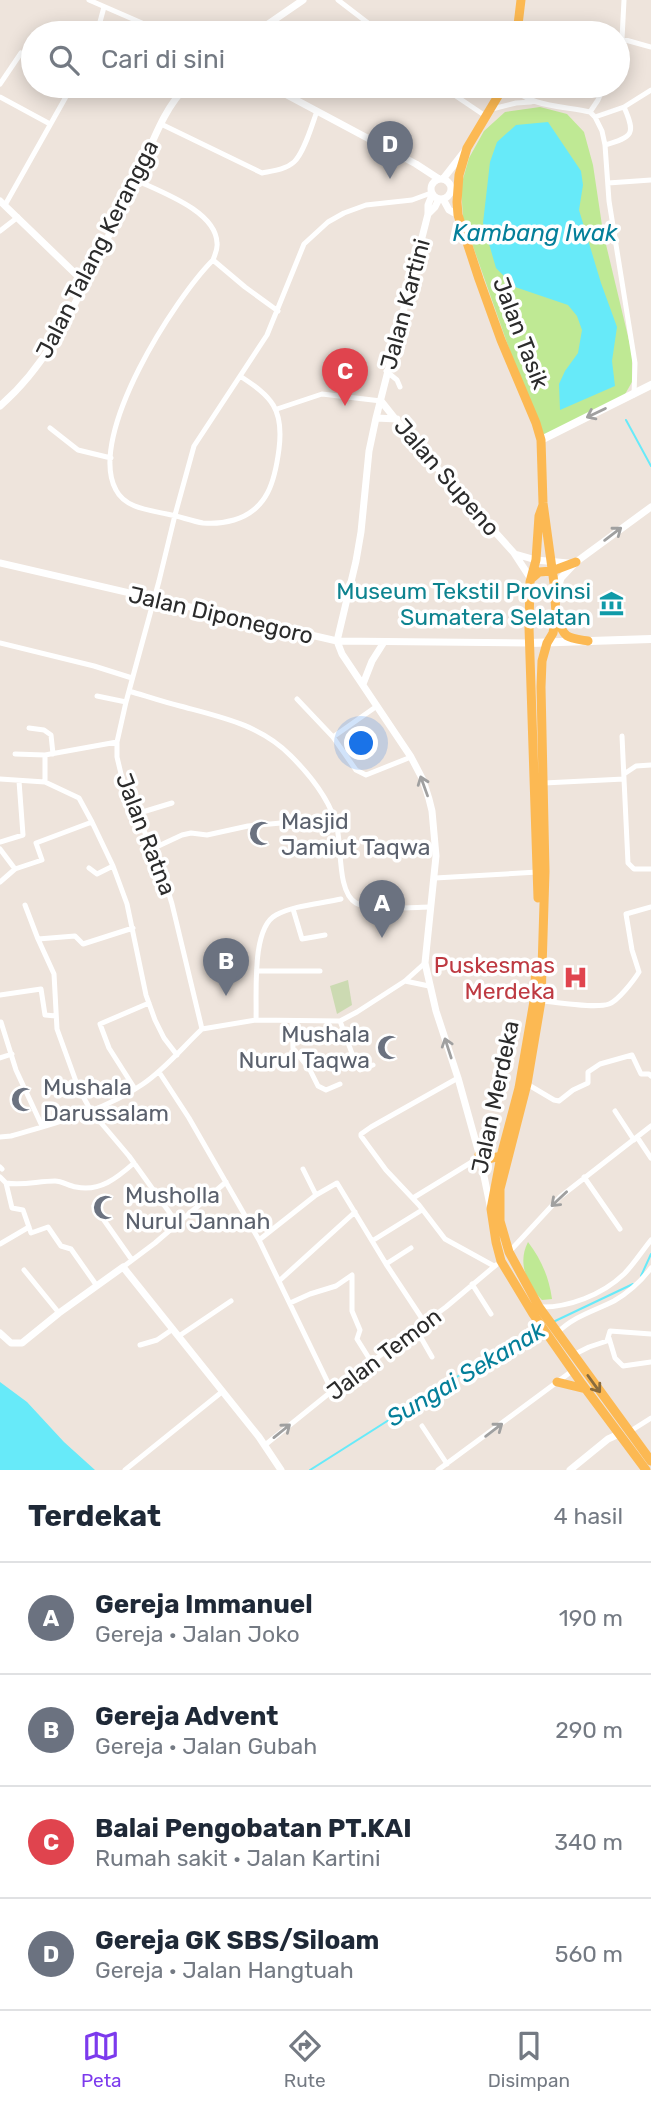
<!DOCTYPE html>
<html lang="id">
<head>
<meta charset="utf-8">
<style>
	:root { --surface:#fff; --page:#f2f2f3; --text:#1f2937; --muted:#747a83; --line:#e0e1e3; --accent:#7c3aed }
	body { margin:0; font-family:Rubik,sans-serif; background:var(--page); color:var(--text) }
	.you { position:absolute; left:362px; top:744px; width:24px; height:24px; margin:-18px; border:5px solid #fff; border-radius:50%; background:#1a73e8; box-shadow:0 0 0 10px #1a73e833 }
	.badge { display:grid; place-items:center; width:46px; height:46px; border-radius:50%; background:var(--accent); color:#fff; font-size:23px; font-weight:700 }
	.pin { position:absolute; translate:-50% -58px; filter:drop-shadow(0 2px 4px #0008) }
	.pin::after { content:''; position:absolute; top:37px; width:24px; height:21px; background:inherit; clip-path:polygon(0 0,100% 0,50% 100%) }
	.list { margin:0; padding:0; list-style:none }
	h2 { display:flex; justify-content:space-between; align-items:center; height:91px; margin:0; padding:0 28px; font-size:30px }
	h2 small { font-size:23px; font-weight:400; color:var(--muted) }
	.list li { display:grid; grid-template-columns:46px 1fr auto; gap:21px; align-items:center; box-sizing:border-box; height:112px; padding:0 28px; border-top:2px solid var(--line) }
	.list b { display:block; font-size:26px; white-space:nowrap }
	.list p { margin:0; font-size:23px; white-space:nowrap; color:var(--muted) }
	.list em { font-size:23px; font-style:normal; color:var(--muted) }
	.icon { flex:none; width:38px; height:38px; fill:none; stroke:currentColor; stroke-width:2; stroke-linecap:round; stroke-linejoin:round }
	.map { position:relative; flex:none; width:651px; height:1470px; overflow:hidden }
	.search { position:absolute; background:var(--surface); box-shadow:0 4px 18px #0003; left:21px; right:21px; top:21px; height:77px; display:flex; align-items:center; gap:18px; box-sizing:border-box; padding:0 24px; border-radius:38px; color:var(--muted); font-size:26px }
	.sheet { height:539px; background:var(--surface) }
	nav { display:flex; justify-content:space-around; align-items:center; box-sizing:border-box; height:98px; border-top:2px solid var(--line); background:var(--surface); font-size:19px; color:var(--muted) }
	nav a { display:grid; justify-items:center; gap:4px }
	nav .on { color:var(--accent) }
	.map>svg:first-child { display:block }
	.green { fill:#bfe994 }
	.cemetery { fill:#ccdab2 }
	.water { fill:#67eaf9 }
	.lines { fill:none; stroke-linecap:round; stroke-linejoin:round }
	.stream { stroke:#67eaf9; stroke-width:2 }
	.minor { stroke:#fff; stroke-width:5 }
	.tertiary { stroke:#fff; stroke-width:7 }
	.secondary { stroke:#fff; stroke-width:8 }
	.primary { stroke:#fcb953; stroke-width:9 }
	.oneway { stroke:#a0a0a0 }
	.oneway2 { stroke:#896b3d }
	.labels { text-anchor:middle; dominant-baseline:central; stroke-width:7; stroke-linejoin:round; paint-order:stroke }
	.street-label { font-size:23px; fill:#2b2b2b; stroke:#fff }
	.culture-label { font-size:23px; fill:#0d838f; stroke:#fff; text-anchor:end }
	.worship-label { font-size:23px; fill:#5b616d; stroke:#fff; text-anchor:start }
	.health-label { font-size:23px; fill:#be3a42; stroke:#fff; text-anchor:end }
	.water-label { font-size:24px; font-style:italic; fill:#047f9a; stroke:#fff }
</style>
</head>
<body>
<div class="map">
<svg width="651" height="1470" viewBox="0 0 651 1470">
	<rect width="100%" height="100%" fill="#eee4dc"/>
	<path class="green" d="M540,107L567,114L584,132L593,165L603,232L632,353V382L624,396L544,435L511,354L463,218L461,186L469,158L484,131L505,112Z
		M528,1242C541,1259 549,1277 552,1299L542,1300C527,1284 517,1263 528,1242Z"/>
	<path class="cemetery" d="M348,980L352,1005L337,1014L330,986Z"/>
	<path class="water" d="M548,122L581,171L583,185L579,210L601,283L617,327L612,361L615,386L560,410L559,384L565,371L578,353L582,330L577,316L568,305L515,287L496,268L483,223L490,162L497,142L516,125Z
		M0,1382L27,1402L64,1442L95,1470H0Z"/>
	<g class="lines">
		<path class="stream" d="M626,420L651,466
			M641,1276L651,1254
			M553,1322L633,1284
			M310,1470L518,1338L538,1329"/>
		<path class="minor" d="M89,0L165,33
			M338,0L381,33
			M97,33L104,7
			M622,39L651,47
			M618,51L622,39L624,0
			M0,84L21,53
			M441,86L487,117
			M512,86C527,107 565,106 590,112L595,117L602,131L605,145L609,201L635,363L634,395
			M0,97L50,124
			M624,107L651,90
			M492,109L516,103L531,102
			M590,112L598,100L604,86
			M595,117L624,107C636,134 633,137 605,145
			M161,124L262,173C272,171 285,170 294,162C304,153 312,125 317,111
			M136,180C161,192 216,211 217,243C218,249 215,254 213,260L245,287L278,311
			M608,183L651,180
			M5,205L72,86
			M0,231L18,217
			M213,260C175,298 86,436 116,490C125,508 149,510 167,514C179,516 191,521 203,523C214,524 224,523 234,520C268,510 275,480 279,449C284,409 272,397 240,376
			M386,371L397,380L400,387
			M277,409L322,394L381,401
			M50,428L78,450L111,458
			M0,643L94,666L132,678
			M129,691C146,696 163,702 180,706C221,717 261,725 291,756C310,775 331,801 337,828C342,847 337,892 356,903C369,911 415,907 431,907
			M97,696L126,702
			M297,699L333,737L356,770L366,775L411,757
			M29,728L44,730L51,735L53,754
			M622,736L624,779
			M333,737L377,706
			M15,754L45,755
			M624,774L636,766L651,765
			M0,779L45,782V755L117,742
			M45,782L79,798L92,822L113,866L127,904L146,995L155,1020L164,1038L177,1055
			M544,783L624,779L628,863L634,869H651
			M136,814L172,803
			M0,842L23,835L19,781
			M0,849L15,869
			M152,849L182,835L191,833L207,835L248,826L281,823
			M89,868L97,874L113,866
			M435,878L538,872
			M0,882L15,869L42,860L36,843L92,822
			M25,905L38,939L75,936L83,944L133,928
			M293,909L302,939L325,935
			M38,939L54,974L57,1029L78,1087L91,1111L129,1156L177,1223
			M257,971H320
			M405,981L429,986
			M0,995L41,989L45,1015L56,1016
			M541,1001C557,1002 595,1009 609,1004C618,1001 634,980 639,972L632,950L626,914L651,907
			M256,1020C257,995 251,928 276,915C295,905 320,904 341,899
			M292,1021L293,1048L310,1070L318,1086L326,1090L340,1084
			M340,1021L357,1067L360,1070L373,1065
			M1,1022L16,1070L42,1126
			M202,1029L172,904L164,878L122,778L117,757V742L126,702L159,581L175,515L194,446L267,335L304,244L328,222L344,213L366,205L412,200L431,193
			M202,1029L256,1020L340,1021L357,1012L405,981L425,963
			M0,1058L12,1054
			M159,1072L189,1118L259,1240L332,1391
			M458,1078L371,1127L361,1134V1136L386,1170L419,1205L445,1239L494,1266
			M527,1084L554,1100L559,1101L573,1090L588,1083V1072L600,1064L632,1055L641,1074H649L651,1076
			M135,1089L109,1048L100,1024L149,1003
			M615,1111L634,1140
			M0,1137L11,1136C55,1123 104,1111 143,1084C165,1069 182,1048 202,1029
			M637,1137L651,1158
			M0,1167L2,1169
			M0,1177L6,1183L12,1208L23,1210L31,1233L48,1227L61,1246L71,1249L97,1286
			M584,1177L620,1229
			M6,1183C23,1186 38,1181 55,1181C62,1181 69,1186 76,1187C100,1192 117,1178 134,1163
			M316,1195L337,1183L386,1264L411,1248
			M413,1198L480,1157
			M94,1206L132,1260
			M259,1240L316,1195L303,1169
			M372,1241L422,1210
			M0,1244L29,1227
			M510,1251L560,1197L651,1126
			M386,1264L425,1323
			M123,1267L155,1243L226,1182
			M24,1270L59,1313
			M279,1281L355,1212
			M472,1284L491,1314
			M290,1303L310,1294L336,1286L352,1275V1311L360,1330L357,1339L372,1363
			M539,1307C568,1308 602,1295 624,1274C634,1264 642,1251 651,1240
			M416,1329L432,1357
			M557,1333C574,1316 594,1311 614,1301C628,1293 642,1280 651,1268
			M179,1336L231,1301
			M609,1338L615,1358L623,1366L651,1362
			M140,1345L157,1340L173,1329
			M573,1355L589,1347L607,1341L610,1331L651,1334
			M422,1426L447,1464
			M629,1432L651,1418
			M265,1445L332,1391L446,1307L496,1265
			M125,1470L223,1391
			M438,1470L572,1371"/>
		<path class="tertiary" d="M255,33L303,0
			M270,86L416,164L439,179
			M431 189a10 10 0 1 1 20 0a10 10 0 1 1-20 0Z
			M443,179L464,152
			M432,195L428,205V214L376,418L369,451L361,532L356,561L337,641L342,654L411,757L423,780L429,799L432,811L436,856L425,963L436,1011L458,1078L480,1157L490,1205
			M443,199L449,210L458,215
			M0,201L85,283
			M428,214L435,207L439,199
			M381,401L412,440L514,553L531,579
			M0,406C44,368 69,317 94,265C108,237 123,208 136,179C150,150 163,108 187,86
			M376,418L397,419
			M515,554L536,560L568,563
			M0,563L337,641L530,643
			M557,592L561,578L576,562L651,507
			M363,684L372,661L384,642
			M0,1333L11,1343H22L59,1313L123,1267L259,1437L281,1470
			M570,1470L608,1439L619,1434"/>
		<path class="secondary" d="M541,440L651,385
			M530,643L651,639"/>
		<path class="primary" d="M517,33L521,0
			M504,86L467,148L459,175L457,202L458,215L479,279L501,340L536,423L541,440L543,503L554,583L556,614L553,633L547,643L542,661L541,687L545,871L541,1001L527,1084L500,1189V1221L509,1252L539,1307L651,1461
			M532,578L539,572L552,571L576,562
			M558,619C564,639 568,638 588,641
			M538,898L529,627L530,582L536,560L539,516L543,505
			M536,965L534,1001L519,1088L501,1156L491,1209L496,1242L501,1261L533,1314L582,1384L646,1470
			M479,1155L489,1159L504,1155
			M557,1382L586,1389"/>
	</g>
	<defs><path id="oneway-shaft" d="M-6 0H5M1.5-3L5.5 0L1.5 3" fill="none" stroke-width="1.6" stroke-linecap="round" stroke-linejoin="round" transform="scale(1.75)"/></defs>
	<g class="oneway">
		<use href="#oneway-shaft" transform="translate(596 413) rotate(154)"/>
		<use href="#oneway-shaft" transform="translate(613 534) rotate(-37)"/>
		<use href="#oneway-shaft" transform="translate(424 786) rotate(-110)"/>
		<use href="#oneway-shaft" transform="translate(448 1048) rotate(-108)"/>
		<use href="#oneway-shaft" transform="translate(559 1199) rotate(137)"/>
		<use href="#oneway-shaft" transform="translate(494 1430) rotate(-37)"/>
		<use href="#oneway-shaft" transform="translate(282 1431) rotate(-39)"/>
	</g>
	<use class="oneway2" href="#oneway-shaft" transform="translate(594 1384) rotate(54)"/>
	<defs>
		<symbol id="museum-bare" viewBox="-9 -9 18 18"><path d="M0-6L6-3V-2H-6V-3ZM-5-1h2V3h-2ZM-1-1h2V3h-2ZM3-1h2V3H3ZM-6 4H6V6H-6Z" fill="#0f9aa8" stroke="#fff" stroke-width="2.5" paint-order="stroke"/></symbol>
		<symbol id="mosque-bare" viewBox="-9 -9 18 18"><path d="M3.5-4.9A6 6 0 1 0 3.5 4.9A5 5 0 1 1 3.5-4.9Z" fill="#6b7280" stroke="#fff" stroke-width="2.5" paint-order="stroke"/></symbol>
		<symbol id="hospital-bare" viewBox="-9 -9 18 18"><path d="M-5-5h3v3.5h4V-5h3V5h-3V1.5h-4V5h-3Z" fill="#e0444e" stroke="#fff" stroke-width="2.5" paint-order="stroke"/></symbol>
	</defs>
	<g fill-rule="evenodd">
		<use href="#museum-bare" x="594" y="586" width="35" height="35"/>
		<use href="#mosque-bare" x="244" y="816" width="35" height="35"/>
		<use href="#hospital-bare" x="558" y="960" width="35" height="35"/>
		<use href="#mosque-bare" x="372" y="1030" width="35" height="35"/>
		<use href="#mosque-bare" x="6" y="1082" width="35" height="35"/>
		<use href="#mosque-bare" x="88" y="1190" width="35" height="35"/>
	</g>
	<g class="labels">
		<g class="street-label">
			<text transform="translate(97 249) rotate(-63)">Jalan Talang Kerangga</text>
			<text transform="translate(405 304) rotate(-75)">Jalan Kartini</text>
			<text transform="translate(521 333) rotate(69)">Jalan Tasik</text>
			<text transform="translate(447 477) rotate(49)">Jalan Supeno</text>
			<text transform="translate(221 615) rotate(13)">Jalan Diponegoro</text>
			<text transform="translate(146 834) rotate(69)">Jalan Ratna</text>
			<text transform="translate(495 1097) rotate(-78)">Jalan Merdeka</text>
			<text transform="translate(384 1354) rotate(-37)">Jalan Temon</text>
		</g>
		<g class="culture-label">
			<text x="591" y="591">Museum Tekstil Provinsi<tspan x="591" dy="26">Sumatera Selatan</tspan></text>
		</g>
		<g class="worship-label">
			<text x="281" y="821">Masjid<tspan x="281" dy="26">Jamiut Taqwa</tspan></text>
			<text x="370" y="1034" text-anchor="end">Mushala<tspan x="370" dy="26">Nurul Taqwa</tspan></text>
			<text x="43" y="1087">Mushala<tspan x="43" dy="26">Darussalam</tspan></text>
			<text x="125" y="1195">Musholla<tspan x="125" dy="26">Nurul Jannah</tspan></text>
		</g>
		<g class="health-label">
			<text x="555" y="965">Puskesmas<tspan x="555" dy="26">Merdeka</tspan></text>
		</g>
		<g class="water-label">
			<text x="535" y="233">Kambang Iwak</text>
			<text transform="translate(466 1374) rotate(-31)">Sungai Sekanak</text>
		</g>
	</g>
</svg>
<div class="you"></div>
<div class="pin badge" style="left:382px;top:938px;background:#6b7280">A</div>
<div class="pin badge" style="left:226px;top:996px;background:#6b7280">B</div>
<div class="pin badge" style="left:345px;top:406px;background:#e0444e">C</div>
<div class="pin badge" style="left:390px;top:179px;background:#6b7280">D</div>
<div class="search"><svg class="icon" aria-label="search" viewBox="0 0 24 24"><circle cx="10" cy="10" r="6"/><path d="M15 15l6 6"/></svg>Cari di sini</div>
</div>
<section class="sheet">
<h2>Terdekat<small>4 hasil</small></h2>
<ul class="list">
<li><span class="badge" style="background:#6b7280">A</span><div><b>Gereja Immanuel</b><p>Gereja · Jalan Joko</p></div><em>190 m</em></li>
<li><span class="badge" style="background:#6b7280">B</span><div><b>Gereja Advent</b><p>Gereja · Jalan Gubah</p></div><em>290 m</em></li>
<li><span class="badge" style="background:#e0444e">C</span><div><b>Balai Pengobatan PT.KAI</b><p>Rumah sakit · Jalan Kartini</p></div><em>340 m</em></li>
<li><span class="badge" style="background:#6b7280">D</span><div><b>Gereja GK SBS/Siloam</b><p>Gereja · Jalan Hangtuah</p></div><em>560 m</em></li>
</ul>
</section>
<nav>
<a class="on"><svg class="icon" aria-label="map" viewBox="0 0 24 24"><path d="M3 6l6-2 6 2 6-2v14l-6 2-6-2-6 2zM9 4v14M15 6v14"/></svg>Peta</a>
<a><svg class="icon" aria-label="directions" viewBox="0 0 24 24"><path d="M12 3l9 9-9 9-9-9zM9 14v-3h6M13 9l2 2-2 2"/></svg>Rute</a>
<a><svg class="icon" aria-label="saved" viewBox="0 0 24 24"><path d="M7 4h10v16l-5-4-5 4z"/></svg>Disimpan</a>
</nav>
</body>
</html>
